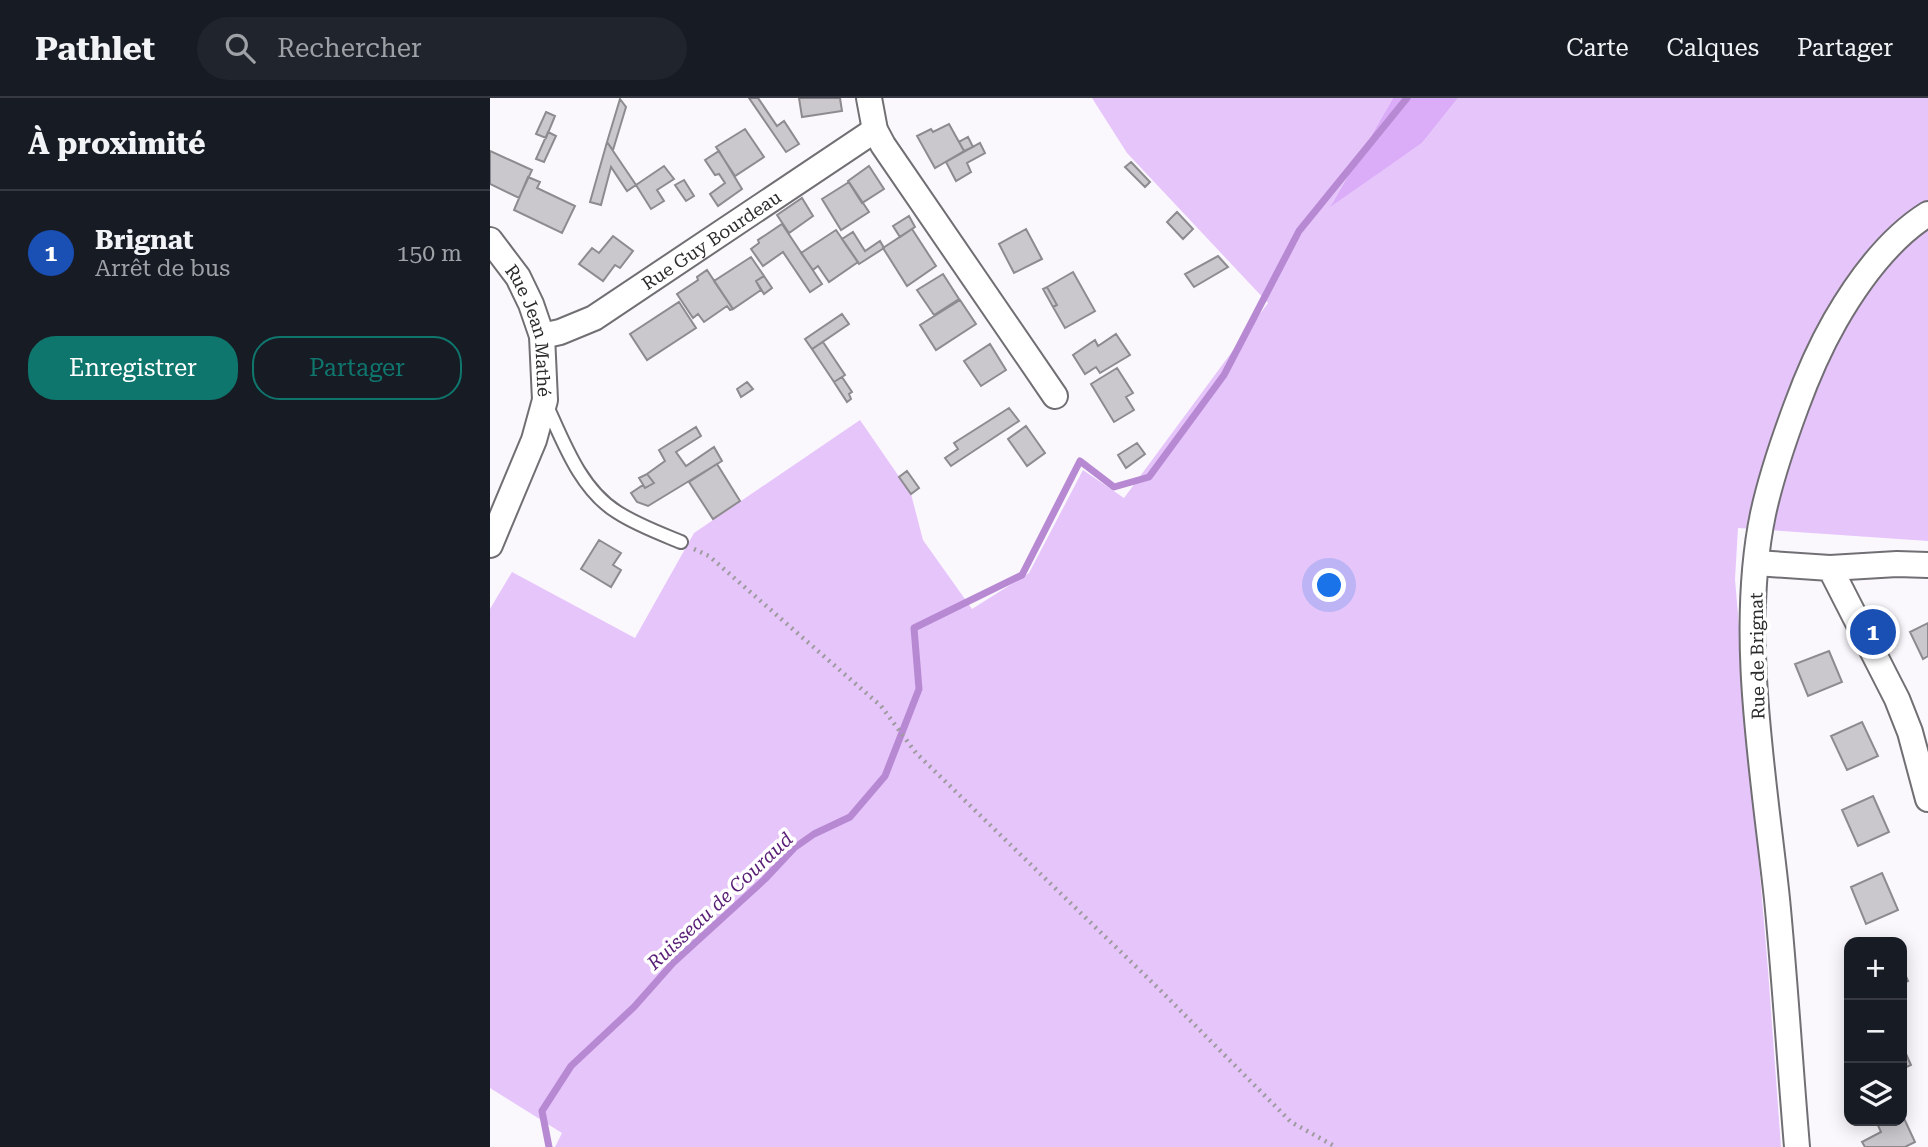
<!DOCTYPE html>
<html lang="fr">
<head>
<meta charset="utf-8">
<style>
	:root { --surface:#171b24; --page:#20242c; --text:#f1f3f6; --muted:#9ea1a6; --line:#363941; --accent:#0f766e }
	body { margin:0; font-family:"Roboto Serif",serif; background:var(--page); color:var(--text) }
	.controls { position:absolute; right:21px; bottom:21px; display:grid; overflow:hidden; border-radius:14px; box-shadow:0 4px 18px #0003 }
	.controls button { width:63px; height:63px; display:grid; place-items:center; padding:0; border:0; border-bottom:2px solid var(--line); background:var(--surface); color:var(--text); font:35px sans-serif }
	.you { position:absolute; left:840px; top:488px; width:24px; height:24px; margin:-18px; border:5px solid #fff; border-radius:50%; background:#1a73e8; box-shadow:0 0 0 10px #1a73e833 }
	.badge { display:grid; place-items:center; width:46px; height:46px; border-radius:50%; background:var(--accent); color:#fff; font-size:23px; font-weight:700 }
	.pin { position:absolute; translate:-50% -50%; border:4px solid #fff; box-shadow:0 2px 7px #0006 }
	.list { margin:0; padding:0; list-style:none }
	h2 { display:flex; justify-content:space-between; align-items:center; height:91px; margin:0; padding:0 28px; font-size:30px }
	h2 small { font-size:23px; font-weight:400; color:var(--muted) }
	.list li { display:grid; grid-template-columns:46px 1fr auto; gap:21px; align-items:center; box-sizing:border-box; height:126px; padding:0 28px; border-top:2px solid var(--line) }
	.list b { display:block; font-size:26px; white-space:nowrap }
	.list p { margin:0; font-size:23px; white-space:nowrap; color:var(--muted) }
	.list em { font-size:23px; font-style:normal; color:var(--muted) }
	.actions { display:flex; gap:14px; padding:21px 28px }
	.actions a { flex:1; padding:16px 0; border:2px solid var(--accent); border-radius:28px; text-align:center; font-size:24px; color:var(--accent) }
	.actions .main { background:var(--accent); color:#fff }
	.icon { flex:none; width:38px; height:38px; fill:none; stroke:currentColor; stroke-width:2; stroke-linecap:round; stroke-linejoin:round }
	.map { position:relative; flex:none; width:1438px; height:1049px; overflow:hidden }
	header { display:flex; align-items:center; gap:42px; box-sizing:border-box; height:98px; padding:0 35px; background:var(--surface); border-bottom:2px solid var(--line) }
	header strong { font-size:33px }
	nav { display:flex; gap:38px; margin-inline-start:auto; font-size:24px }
	.search { width:490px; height:63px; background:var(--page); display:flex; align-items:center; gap:18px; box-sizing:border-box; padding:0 24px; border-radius:38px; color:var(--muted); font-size:26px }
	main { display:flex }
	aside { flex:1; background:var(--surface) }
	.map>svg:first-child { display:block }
	.green { fill:#e6c5fb }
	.forest { fill:#dbacf8 }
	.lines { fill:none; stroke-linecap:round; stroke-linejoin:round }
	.stream { stroke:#b889d3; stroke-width:7 }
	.building { fill:#cbc8cd; stroke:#8d8b8f; stroke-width:2 }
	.service-casing { stroke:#716f73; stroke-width:16 }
	.minor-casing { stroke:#716f73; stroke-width:28 }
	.path { stroke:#9d9b9e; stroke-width:4.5; stroke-dasharray:2 5; stroke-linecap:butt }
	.service { stroke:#fff; stroke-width:12 }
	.minor { stroke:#fff; stroke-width:24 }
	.labels { text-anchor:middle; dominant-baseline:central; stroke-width:7; stroke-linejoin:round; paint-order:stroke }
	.street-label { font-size:18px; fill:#2c2b2c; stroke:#fff }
	.water-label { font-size:19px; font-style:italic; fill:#581d75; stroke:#fff }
</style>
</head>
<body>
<header>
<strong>Pathlet</strong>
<div class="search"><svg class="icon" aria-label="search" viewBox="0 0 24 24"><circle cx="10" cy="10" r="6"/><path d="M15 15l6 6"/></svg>Rechercher</div>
<nav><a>Carte</a><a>Calques</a><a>Partager</a></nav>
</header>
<main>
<aside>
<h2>À proximité<small></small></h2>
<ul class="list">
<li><span class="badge" style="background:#1a4fb4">1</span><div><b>Brignat</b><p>Arrêt de bus</p></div><em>150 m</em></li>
</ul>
<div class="actions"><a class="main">Enregistrer</a><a>Partager</a></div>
</aside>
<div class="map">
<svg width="1438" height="1049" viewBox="0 0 1438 1049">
	<rect width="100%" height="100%" fill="#fbf8fd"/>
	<path class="green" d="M602,0H903L841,107L932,45L968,0H1438V443L1248,430L1245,481L1278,872L1291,1049H65L72,1035L0,990V511L22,474L145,540L204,435L370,322L421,396L433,442L482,511L539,475L593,372L634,400L778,205L637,55Z"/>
	<path class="forest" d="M903,0H968L932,45L840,109Z"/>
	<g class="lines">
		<path class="stream" d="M59,1049L52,1013L81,968L144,909L183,865L275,781L304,750L324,736L360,719L395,678L429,591L424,530L532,477L590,363L624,389L659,379L734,277L809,133L917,0"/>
	</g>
	<path class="building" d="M259,0H268L287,28L294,23L309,46L296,54Z
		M309,0H350L352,13L312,19Z
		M130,1L136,9L123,52L117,44Z
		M56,14L65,18L56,40L46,36Z
		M459,26L474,53L445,70L427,38L441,31L443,34Z
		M255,31L274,59L245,78L226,49Z
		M58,34L66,38L54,64L46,61Z
		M478,39L483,49L474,53L469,44Z
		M117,44L146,87L137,93L121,69L111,107L100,104Z
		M490,45L495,55L477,65L481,74L466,83L456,64Z
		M0,53L42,72L29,100L0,86Z
		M229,53L252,91L228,108L220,96L235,85L229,76L225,77L215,62Z
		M641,64L660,84L655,89L635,69Z
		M174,68L184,81L167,92L174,103L161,111L146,87Z
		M379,68L394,91L372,105L358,83Z
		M38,79L50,84L47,90L85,108L72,135L24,112Z
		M194,82L204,98L196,103L185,87Z
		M359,84L379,114L351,132L332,101Z
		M312,100L323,118L299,135L287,117Z
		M687,114L703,131L693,141L677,124Z
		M419,118L425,129L410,139L403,128Z
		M292,126L332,186L320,194L293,154L273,168L261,151L269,145L268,142Z
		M422,131L446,168L417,188L393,150Z
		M536,131L552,161L524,175L509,146Z
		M346,132L368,164L339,184L328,168L323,172L311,155Z
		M363,134L375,153L390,143L394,150L369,166L352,141Z
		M123,138L143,153L130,170L125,167L113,183L89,166L102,150L109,155Z
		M728,158L738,169L704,189L695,176Z
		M261,159L274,178L266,183L271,192L243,211L224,183Z
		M217,172L243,211L240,212L237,208L214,224L208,216L203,220L187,196L208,182L207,179Z
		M583,174L605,213L575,230L563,209L567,207L557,189Z
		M453,176L469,201L444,217L427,192Z
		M274,178L282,190L274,196L266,183Z
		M557,189L567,207L563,209L553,191Z
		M470,202L486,226L446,252L430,227Z
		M189,204L206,230L157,262L140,236Z
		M352,216L359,226L322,251L315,241Z
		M626,236L640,257L610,275L606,269L595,276L583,257L605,242L608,248Z
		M333,244L355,277L344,284L322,251Z
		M500,246L516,272L491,288L474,263Z
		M627,270L643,295L636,299L644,312L624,324L601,286Z
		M352,279L362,294L359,296L361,301L357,304L344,284Z
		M257,284L263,291L251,299L247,291Z
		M519,310L529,323L461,368L455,360L468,351L464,345Z
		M536,328L555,355L537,368L518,341Z
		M206,329L211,338L186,354L196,368L224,349L232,363L158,408L147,404L141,395L153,387L155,390L164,385L157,376L175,363L169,352Z
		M647,345L655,356L636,370L628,357Z
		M227,366L250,403L223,421L199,384Z
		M417,373L429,390L421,396L409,379Z
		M157,376L164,385L155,390L149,380Z
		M109,442L131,455L123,467L131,472L121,489L91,471Z
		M1438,525V558L1433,561L1420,534Z
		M1339,553L1352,584L1318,598L1305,566Z
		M1372,624L1388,658L1357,672L1341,638Z
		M1383,698L1399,734L1368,748L1352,712Z
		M1392,775L1408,812L1376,826L1361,789Z
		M1412,869L1418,883L1412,886Z
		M1412,947L1421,967L1412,971Z
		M1412,1016L1425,1044L1415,1049H1375L1372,1044L1391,1034L1386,1023H1412Z"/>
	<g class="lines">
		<defs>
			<path id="service" d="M56,306C73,343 90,391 127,414C147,427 169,435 191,444"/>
			<g id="minor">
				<path d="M379,0L385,32L393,47L565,298"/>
				<path id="s1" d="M0,142L28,179L41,206L52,238L55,302L44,342L0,447"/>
				<path id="s2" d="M52,238L70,234L104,220L385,32"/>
				<path d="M1266,465L1340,470L1407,601L1420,634L1438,701"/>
				<path d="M1340,470L1407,466L1438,467"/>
				<path d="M1307,1049C1300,966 1295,883 1287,801C1274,678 1248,537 1273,416C1281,379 1293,344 1306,309C1317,279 1329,251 1345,223C1368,183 1398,141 1438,116"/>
			</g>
		</defs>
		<use href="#service" class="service-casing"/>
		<use href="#minor" class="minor-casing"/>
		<path class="path" d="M204,451L219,458L391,608L426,655L670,892L801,1024L846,1049"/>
		<use href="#service" class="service"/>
		<use href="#minor" class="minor"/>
	</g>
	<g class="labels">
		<g class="street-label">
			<text stroke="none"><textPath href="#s2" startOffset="196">Rue Guy Bourdeau</textPath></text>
			<text stroke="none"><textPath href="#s1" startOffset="102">Rue Jean Mathé</textPath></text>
			<text transform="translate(1267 558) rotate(-91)">Rue de Brignat</text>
		</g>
		<g class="water-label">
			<text transform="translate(230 803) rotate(-43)">Ruisseau de Couraud</text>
		</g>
	</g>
</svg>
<div class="controls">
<button>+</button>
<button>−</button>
<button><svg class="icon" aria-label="layers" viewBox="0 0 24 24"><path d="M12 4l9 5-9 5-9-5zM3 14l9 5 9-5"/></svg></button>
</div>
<div class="you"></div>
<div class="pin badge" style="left:1383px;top:534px;background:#1a4fb4">1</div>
</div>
</main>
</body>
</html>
